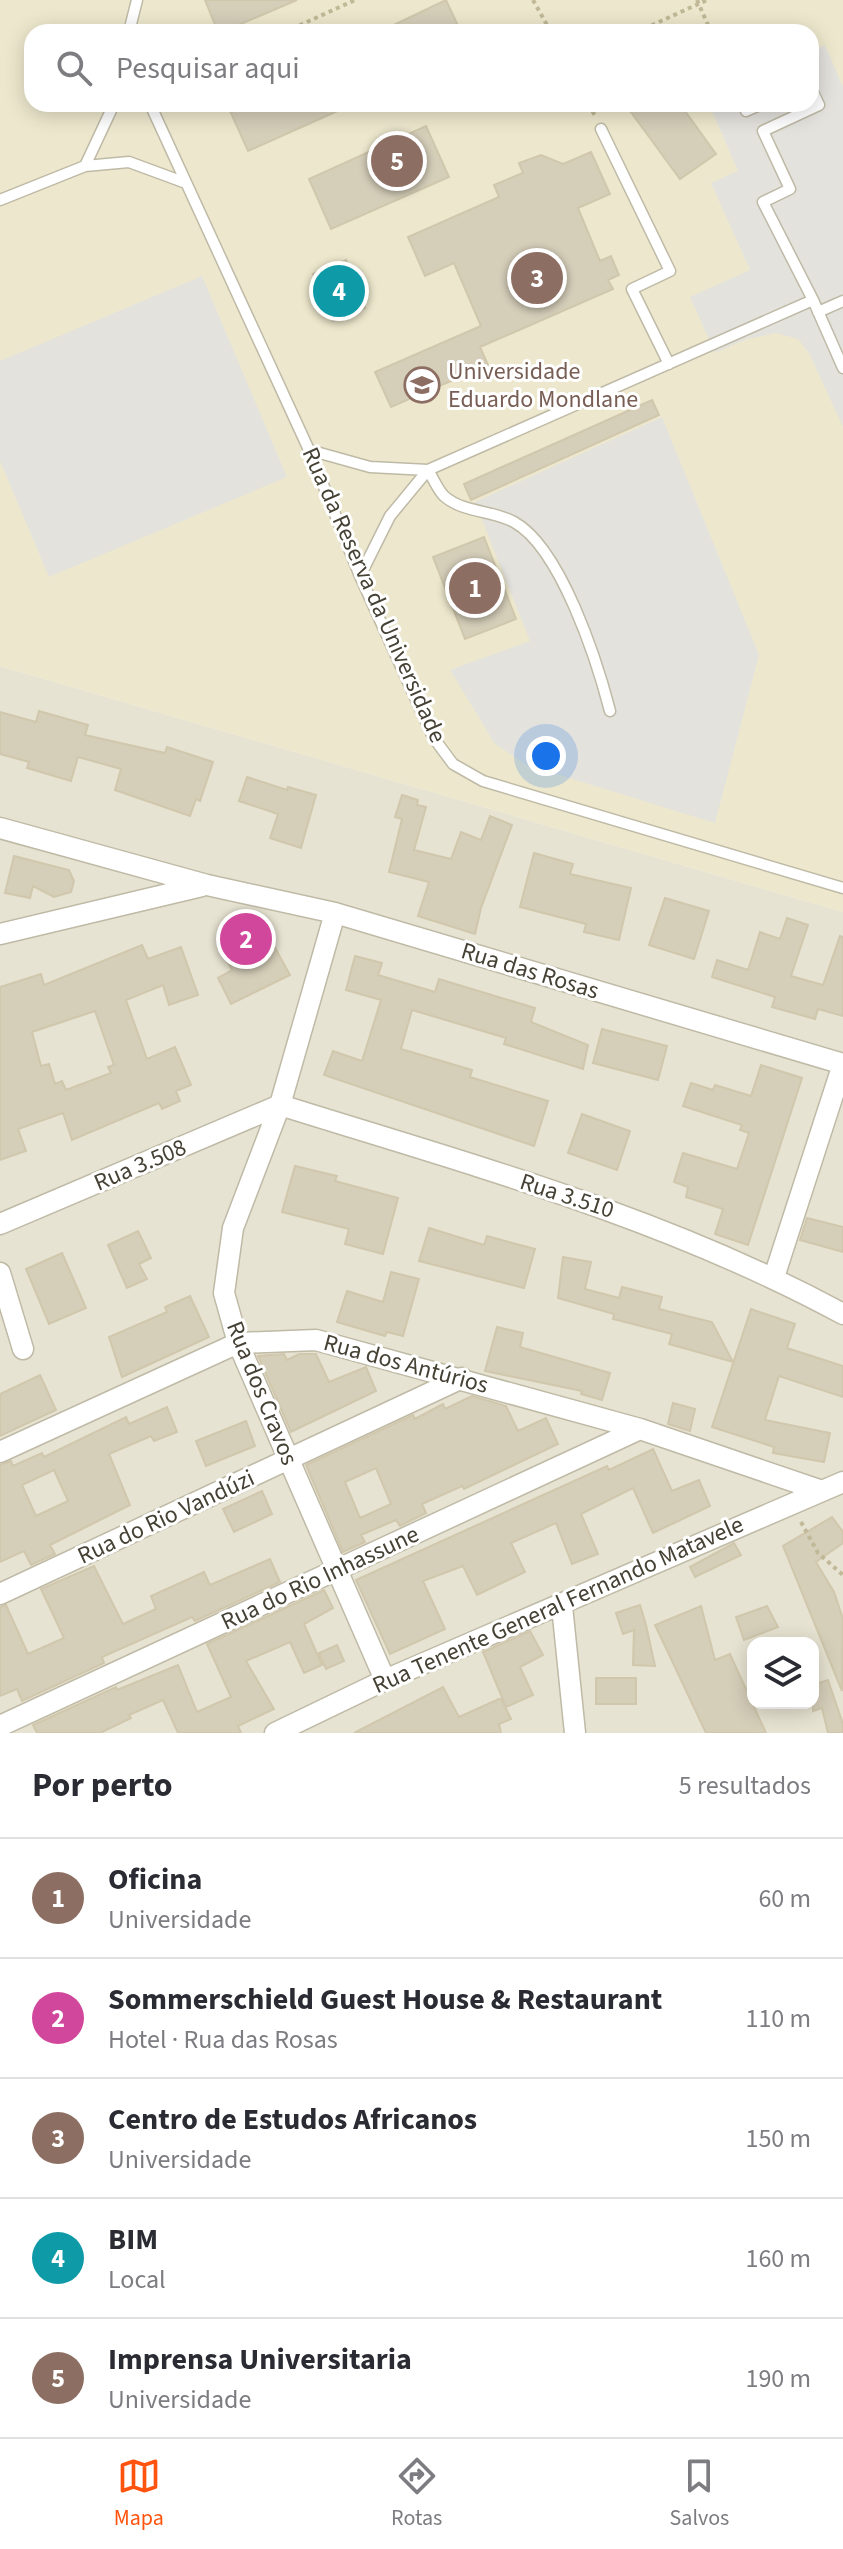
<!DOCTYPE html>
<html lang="pt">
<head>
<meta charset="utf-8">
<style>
	:root { --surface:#fff; --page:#f7f7f7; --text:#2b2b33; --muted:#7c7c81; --line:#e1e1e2; --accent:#ff540f }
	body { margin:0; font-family:"Source Sans 3",sans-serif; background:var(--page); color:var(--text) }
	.controls { position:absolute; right:24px; bottom:24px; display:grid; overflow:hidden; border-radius:16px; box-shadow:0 4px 20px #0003 }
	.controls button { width:72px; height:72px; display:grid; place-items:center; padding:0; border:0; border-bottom:2px solid var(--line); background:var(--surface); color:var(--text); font:40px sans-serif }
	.you { position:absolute; left:546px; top:756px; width:28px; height:28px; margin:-20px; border:6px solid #fff; border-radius:50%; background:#1a73e8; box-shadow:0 0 0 12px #1a73e833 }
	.badge { display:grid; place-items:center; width:52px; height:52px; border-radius:50%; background:var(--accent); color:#fff; font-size:26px; font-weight:700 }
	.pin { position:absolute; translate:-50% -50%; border:4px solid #fff; box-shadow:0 2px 8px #0006 }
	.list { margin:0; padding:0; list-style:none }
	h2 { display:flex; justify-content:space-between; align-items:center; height:104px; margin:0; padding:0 32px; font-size:34px }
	h2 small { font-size:26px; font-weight:400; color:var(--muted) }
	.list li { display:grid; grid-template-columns:52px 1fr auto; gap:24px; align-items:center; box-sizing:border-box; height:120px; padding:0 32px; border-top:2px solid var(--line) }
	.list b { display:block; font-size:30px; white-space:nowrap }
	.list p { margin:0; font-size:26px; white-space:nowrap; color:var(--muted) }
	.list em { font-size:26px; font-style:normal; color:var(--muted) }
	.icon { flex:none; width:44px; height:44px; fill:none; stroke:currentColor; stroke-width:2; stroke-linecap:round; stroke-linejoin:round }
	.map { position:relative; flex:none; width:843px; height:1733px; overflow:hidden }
	.search { position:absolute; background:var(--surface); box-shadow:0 4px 20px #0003; left:24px; right:24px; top:24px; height:88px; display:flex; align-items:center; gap:20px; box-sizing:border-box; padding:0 28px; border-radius:24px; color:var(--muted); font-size:30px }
	.sheet { height:704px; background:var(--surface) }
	nav { display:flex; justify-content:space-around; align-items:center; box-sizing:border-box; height:112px; border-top:2px solid var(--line); background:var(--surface); font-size:22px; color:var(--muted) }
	nav a { display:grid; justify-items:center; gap:4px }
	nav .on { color:var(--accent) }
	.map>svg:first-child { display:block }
	.residential { fill:#e7e3d2; fill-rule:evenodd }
	.education { fill:#ede8cd; fill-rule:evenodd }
	.parking { fill:#e3e2dd }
	.building { fill:#d5ceb9; stroke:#d0c7ac; stroke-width:2; fill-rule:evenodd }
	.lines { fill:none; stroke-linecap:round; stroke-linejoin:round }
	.service-casing { stroke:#bfbaa6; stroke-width:13 }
	.minor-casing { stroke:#bfbaa6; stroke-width:23 }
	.path { stroke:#c1b897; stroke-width:4; stroke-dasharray:4 4; stroke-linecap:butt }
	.service { stroke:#fff; stroke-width:10 }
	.minor { stroke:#fff; stroke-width:20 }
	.labels { text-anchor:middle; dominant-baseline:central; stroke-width:6; stroke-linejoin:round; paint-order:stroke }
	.education-label { font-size:24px; fill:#785e54; stroke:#fff; text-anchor:start }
	.street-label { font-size:24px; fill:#454134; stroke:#fff }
</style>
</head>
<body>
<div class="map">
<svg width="843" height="1733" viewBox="0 0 843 1733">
	<rect width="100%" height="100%" fill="#f3f1e4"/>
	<path class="residential" d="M0,666L843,912V1733H0ZM753,1643H813V1703H753Z"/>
	<path class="education" d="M0,0H843V912L0,666ZM32,32H811V104H32Z"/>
	<path class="parking" d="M825,45L843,87V427L809,353L798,339L776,333L747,339L715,353L690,297L750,270L711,183L738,171L709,104H811V51Z
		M202,276L287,477L49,577L0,461V361Z
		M662,417L759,655L715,823L527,765L495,744L450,670L530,641L475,502Z"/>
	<path class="building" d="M205,0H297L222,32H218Z
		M446,0L461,32H379Z
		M227,104H353L248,151Z
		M625,104H680L716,154L680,179Z
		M426,126L449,177L331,229L309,179Z
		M591,152L610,194L578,208L600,261L611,256L619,275L608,280L613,289L480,347L488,365L391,407L375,372L481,326L454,263L425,276L408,237L499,197L494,185L523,173L519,163L541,155L563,164Z
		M346,260L365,308L333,321L313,274Z
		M652,400L659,415L471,500L464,484Z
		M484,537L516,619L465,639L433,557Z
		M39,711L88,725L85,735L165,753L167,747L213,762L200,801L196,799L190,816L115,790L121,769L78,757L71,781L27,768L29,762L0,754V712L36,722Z
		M247,777L287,790L288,787L316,795L301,848L270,838L278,814L239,801Z
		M402,795L418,800L417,805L426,807L414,850L451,859L461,832L481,840L490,816L512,825L481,908L475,934L418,916L429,882L389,872L402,819L395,817Z
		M534,853L573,864L570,874L631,888L619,940L584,932L586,924L520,907Z
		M14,856L69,870L74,881L71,892L54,897L33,886L30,898L5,893Z
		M665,898L709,911L694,959L649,945Z
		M787,918L808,925L791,976L823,985L840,936L843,937V1016L818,1009L815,1019L772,1007L775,997L712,977L717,960L748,970L760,932L780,939Z
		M262,924L290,975L231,1004L218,978L232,970L219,944Z
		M142,945L148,959L181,947L198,995L169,1005L163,985L126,1000L147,1059L175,1047L191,1085L176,1091L180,1101L162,1109L159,1103L72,1140L63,1113L18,1129L26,1151L0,1160V987L41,974L44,985ZM95,1011L114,1065L108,1067L111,1073L66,1090L62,1081L55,1084L49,1064L41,1066L32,1032Z
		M355,956L382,963L378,975L435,992L439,979L535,1008L531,1022L588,1045L583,1069L504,1044L506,1038L412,1010L401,1049L472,1070L470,1077L548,1101L534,1146L324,1075L333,1051L362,1061L381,1000L346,990Z
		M602,1029L667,1046L658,1080L593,1063Z
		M761,1065L802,1078L748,1245L715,1234L723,1209L686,1197L688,1187L674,1182L683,1153L737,1169L749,1133L740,1130L742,1125L683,1106L691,1083L713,1090L715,1085L751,1096Z
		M582,1114L630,1131L617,1170L568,1153Z
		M295,1166L337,1176L335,1181L398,1198L383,1254L345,1244L349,1229L282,1212Z
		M807,1218L843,1227V1252L800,1240Z
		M429,1228L484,1245L487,1236L535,1249L524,1288L419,1261Z
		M138,1231L151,1258L139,1264L147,1279L127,1288L108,1245Z
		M62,1253L86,1308L49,1324L26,1269Z
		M563,1257L591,1262L585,1289L619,1298L622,1287L662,1297L659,1309L712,1322L733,1362L669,1344L672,1334L613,1319L614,1314L558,1298Z
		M391,1272L419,1279L403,1336L387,1332L385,1336L337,1322L347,1291L383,1302Z
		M190,1296L209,1337L122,1377L109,1337L167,1312L165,1307Z
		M751,1309L795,1324L787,1348L843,1366V1397L779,1376L765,1420L830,1433L824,1462L773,1453L774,1447L712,1427Z
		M497,1327L523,1333L520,1347L610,1373L602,1400L581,1394L582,1391L485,1371Z
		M284,1354L287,1360L299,1354H316L329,1382L366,1367L376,1391L291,1432L258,1356Z
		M40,1375L56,1410L0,1436V1394Z
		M472,1396L506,1406L518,1431L546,1418L558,1444L464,1489L462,1486L422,1504L426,1513L400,1526L396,1520L361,1535L365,1542L343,1552L306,1465L413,1415L415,1419L443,1404L445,1409ZM376,1468L391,1504L360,1518L345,1482Z
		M673,1403L695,1409L690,1431L668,1424Z
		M167,1407L177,1432L154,1441L151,1436L109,1454L130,1505L50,1545L55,1554L31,1565L24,1551L0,1562V1465L11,1461L13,1466L42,1453L44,1457L126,1417L129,1424ZM54,1470L68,1501L36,1516L22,1485Z
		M246,1421L255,1446L206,1466L196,1441Z
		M653,1449L672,1491L699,1480L710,1506L653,1533L633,1488L581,1514L598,1554L572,1564L556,1523L511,1543L525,1572L477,1595L463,1566L423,1581L445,1629L390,1654L356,1580L607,1466L609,1470Z
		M262,1491L272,1514L234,1532L223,1509Z
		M832,1517L843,1532V1543L816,1562L834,1592L843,1619L842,1691L783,1546Z
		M734,1543L741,1555L695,1577L690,1567Z
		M270,1559L280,1582L195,1621L192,1617L102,1657L104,1663L22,1701L17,1689L0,1696V1607L6,1605L28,1654L64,1638L41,1589L94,1566L123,1624L156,1609L151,1596L204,1572L210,1585Z
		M324,1590L333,1608L304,1624L322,1665L304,1673L290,1642L246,1661L274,1709L238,1726L241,1733H178L163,1700L129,1715L131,1718L100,1733H37L33,1725L116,1687L117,1690L178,1665L197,1712L231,1697L207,1644Z
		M640,1605L646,1625L655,1666L633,1665L634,1630L623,1634L616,1613Z
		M701,1606L715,1660L730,1654L766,1733H706L655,1625Z
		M767,1606L778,1627L744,1640L736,1617Z
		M530,1631L543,1655L520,1667L533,1695L506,1707L483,1652Z
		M337,1645L344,1661L326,1669L319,1653Z
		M596,1678H636V1704H596Z
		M828,1680L843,1724V1733H828L822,1708L813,1711V1685Z
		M443,1687L459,1717L501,1698L511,1719L499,1724L501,1733H354Z"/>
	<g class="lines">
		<defs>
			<path id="service" d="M129,32L137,0
				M811,88L819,105L763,131L790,189L763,202L813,300
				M150,104L309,450L360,576L433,737L453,764L483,781L843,888
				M746,111L762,104
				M601,129L670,271L632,289L669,364
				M85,166L114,104
				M0,200L85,166L129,162L186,183
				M818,312L843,301
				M309,450L370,467L428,470
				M428,470C433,478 438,490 444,496C463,513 493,510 514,522C561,548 597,661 610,711
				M360,576L390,516L428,470L813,300L843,368"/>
			<path id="minor" d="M0,828L207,885L335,913L843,1064L774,1277
				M335,913L280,1105L233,1228L224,1293L238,1343L385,1680
				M0,934L202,886
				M0,1224L280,1105C472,1165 666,1218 843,1314
				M0,1273L23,1349
				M0,1452L238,1343L316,1340L640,1429L819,1490
				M0,1594L462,1378
				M562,1606L575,1733
				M0,1726L640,1429
				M275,1733L385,1680L843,1482"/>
		</defs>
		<use href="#service" class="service-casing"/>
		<use href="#minor" class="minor-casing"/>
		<path class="path" d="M533,0L551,32
			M697,0L711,32
			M285,32L355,0
			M637,32L707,0
			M589,104L595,116
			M801,1522L818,1553L843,1575"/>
		<use href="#service" class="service"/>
		<use href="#minor" class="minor"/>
	</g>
	<defs>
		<symbol id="university-ring" viewBox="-11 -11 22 22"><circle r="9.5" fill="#fff" stroke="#8d6e63" stroke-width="1.5"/><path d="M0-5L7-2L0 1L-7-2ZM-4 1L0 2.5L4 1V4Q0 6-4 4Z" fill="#8d6e63"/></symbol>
	</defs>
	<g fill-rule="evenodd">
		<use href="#university-ring" x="402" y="365" width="40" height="40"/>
	</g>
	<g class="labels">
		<g class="education-label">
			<text x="448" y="371">Universidade<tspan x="448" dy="28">Eduardo Mondlane</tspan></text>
		</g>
		<g class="street-label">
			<text transform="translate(374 595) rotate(66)">Rua da Reserva da Universidade</text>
			<text transform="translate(530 971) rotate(17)">Rua das Rosas</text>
			<text transform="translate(140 1165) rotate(-23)">Rua 3.508</text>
			<text transform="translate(567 1196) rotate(18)">Rua 3.510</text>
			<text transform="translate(406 1364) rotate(15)">Rua dos Antúrios</text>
			<text transform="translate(262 1393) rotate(68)">Rua dos Cravos</text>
			<text transform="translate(166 1517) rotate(-25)">Rua do Rio Vandúzi</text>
			<text transform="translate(320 1578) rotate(-25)">Rua do Rio Inhassune</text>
			<text transform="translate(558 1605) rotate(-24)">Rua Tenente General Fernando Matavele</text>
		</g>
	</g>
</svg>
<div class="controls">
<button><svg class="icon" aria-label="layers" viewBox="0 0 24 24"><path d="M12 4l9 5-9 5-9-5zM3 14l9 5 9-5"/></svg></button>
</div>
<div class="you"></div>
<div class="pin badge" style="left:475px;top:588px;background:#8d6e63">1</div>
<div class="pin badge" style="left:246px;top:939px;background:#d1479c">2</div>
<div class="pin badge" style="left:537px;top:278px;background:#8d6e63">3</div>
<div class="pin badge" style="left:339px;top:291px;background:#0f9aa8">4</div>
<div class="pin badge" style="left:397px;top:161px;background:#8d6e63">5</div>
<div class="search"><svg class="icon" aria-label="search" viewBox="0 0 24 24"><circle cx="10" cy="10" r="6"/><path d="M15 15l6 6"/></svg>Pesquisar aqui</div>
</div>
<section class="sheet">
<h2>Por perto<small>5 resultados</small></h2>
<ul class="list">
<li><span class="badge" style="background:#8d6e63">1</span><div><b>Oficina</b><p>Universidade</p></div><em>60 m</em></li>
<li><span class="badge" style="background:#d1479c">2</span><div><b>Sommerschield Guest House &amp; Restaurant</b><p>Hotel · Rua das Rosas</p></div><em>110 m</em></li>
<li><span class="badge" style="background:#8d6e63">3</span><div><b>Centro de Estudos Africanos</b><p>Universidade</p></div><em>150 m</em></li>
<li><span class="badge" style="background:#0f9aa8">4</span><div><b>BIM</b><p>Local</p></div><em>160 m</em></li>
<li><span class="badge" style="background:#8d6e63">5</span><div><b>Imprensa Universitaria</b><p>Universidade</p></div><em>190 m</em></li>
</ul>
</section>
<nav>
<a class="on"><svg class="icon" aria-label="map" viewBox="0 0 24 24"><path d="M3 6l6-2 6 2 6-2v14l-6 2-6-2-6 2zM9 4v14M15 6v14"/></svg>Mapa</a>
<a><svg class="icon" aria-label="directions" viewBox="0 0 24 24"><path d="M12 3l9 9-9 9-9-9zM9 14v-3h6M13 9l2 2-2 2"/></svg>Rotas</a>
<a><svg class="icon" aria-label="saved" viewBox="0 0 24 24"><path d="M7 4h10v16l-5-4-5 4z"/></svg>Salvos</a>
</nav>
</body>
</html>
